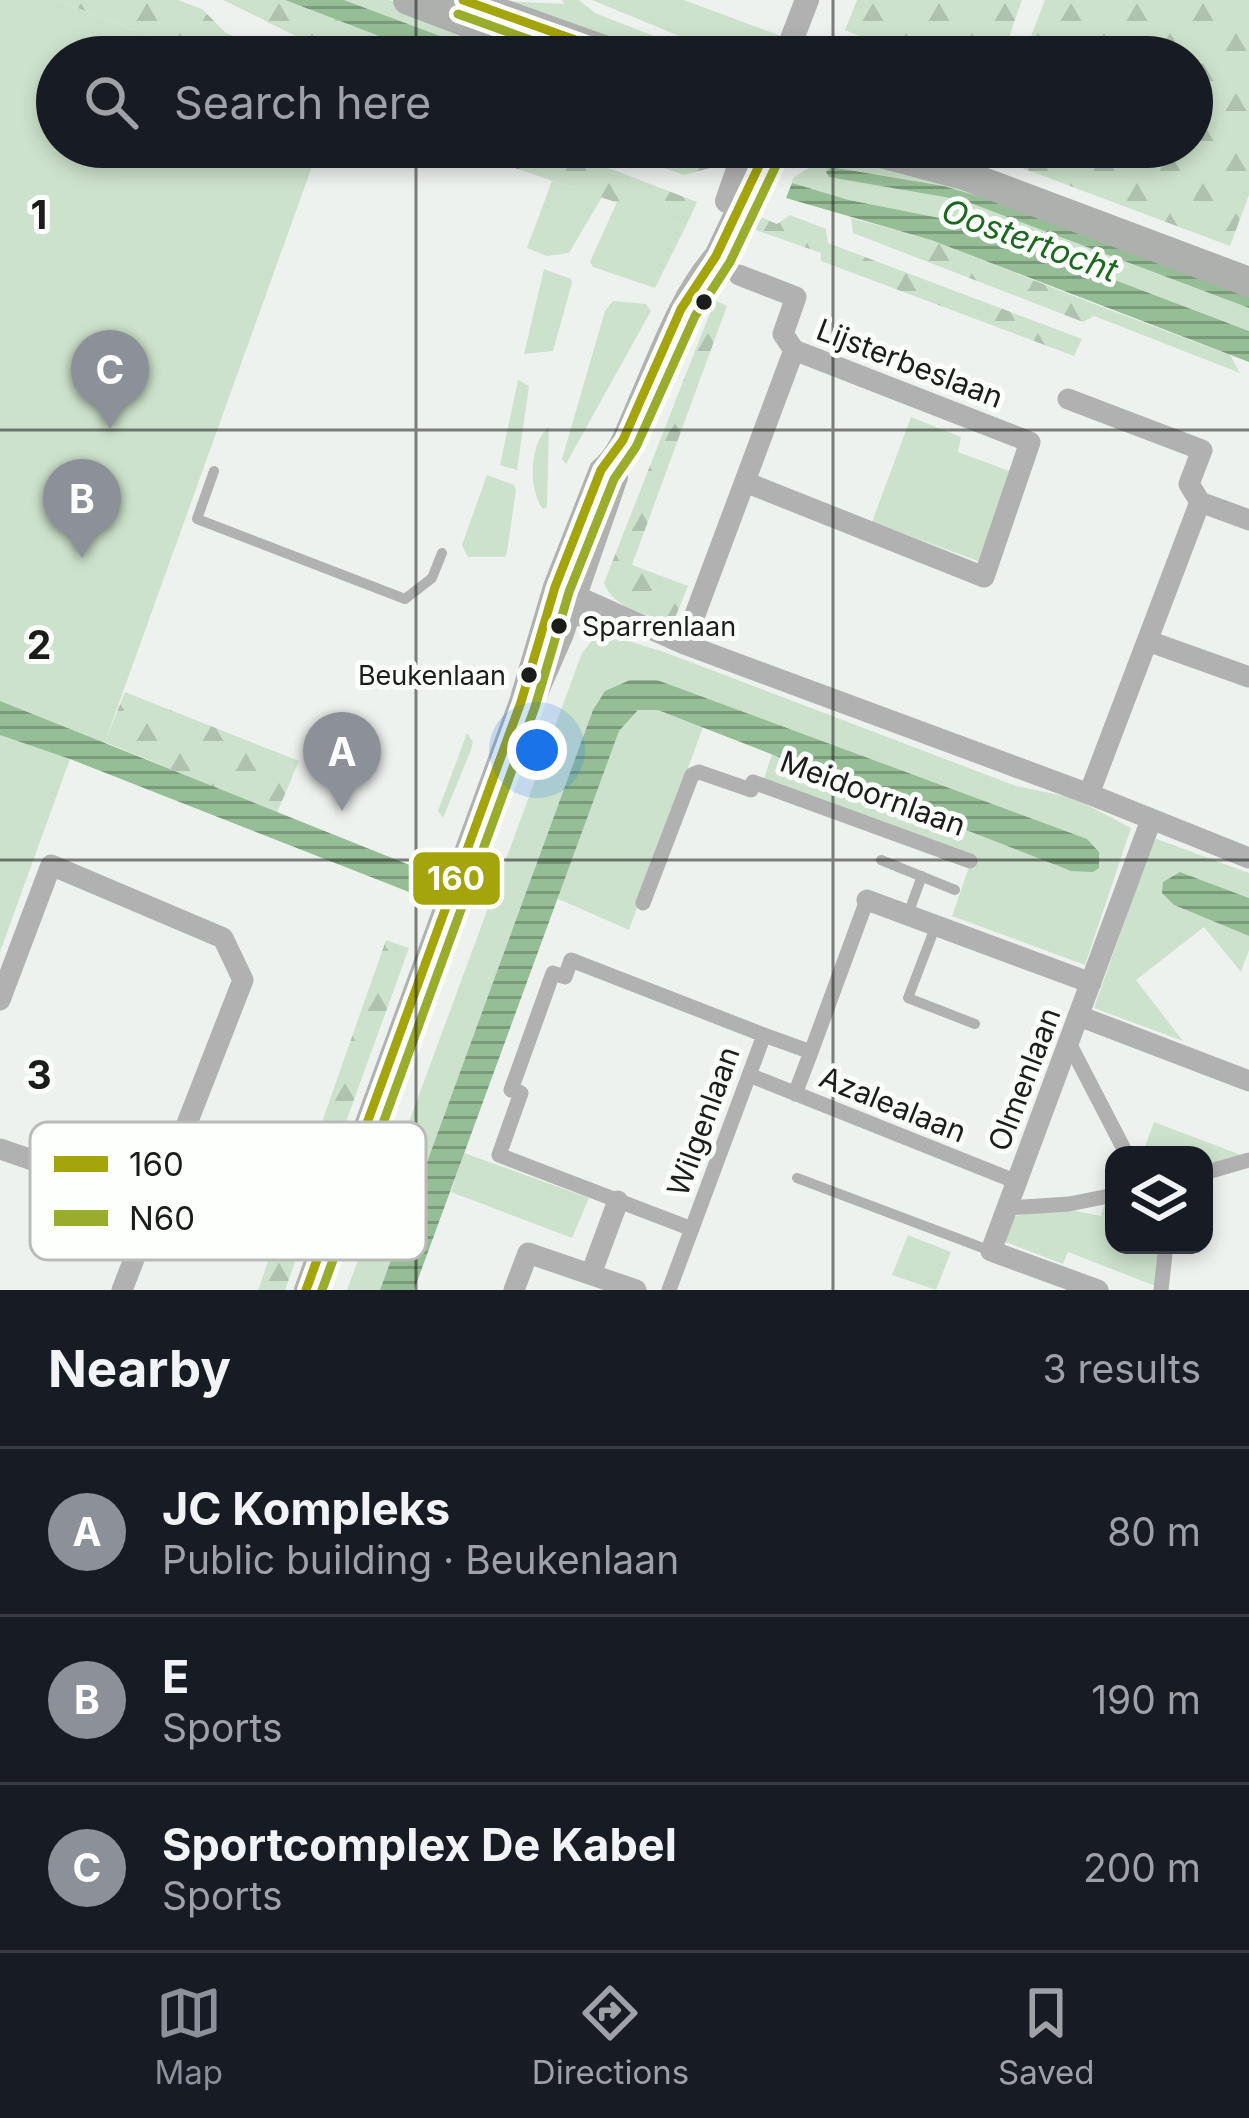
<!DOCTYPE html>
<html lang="en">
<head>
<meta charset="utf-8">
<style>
	:root { --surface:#171b24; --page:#242831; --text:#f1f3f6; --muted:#9ea1a6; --line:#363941; --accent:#8c9099 }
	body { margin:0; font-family:Inter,sans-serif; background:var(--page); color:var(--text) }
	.controls { position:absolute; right:36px; bottom:36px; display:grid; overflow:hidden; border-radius:24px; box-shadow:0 6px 18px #0003 }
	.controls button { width:108px; height:108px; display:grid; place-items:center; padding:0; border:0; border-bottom:3px solid var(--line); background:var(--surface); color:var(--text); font:60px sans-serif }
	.you { position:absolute; left:537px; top:750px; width:42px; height:42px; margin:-30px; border:9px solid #fff; border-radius:50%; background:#1a73e8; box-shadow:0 0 0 18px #1a73e833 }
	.badge { display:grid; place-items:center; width:78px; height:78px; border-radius:50%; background:var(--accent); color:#fff; font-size:39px; font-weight:700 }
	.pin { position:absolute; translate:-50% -99px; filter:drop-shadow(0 3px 6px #0008) }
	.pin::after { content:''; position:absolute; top:63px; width:42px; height:36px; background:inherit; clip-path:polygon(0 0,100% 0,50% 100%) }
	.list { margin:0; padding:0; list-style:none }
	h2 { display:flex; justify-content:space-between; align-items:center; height:156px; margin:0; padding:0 48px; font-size:51px }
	h2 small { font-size:39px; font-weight:400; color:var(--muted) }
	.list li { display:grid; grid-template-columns:78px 1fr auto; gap:36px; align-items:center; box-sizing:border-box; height:168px; padding:0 48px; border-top:3px solid var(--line) }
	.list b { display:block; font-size:45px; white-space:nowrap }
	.list p { margin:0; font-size:39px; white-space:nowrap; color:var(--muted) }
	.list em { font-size:39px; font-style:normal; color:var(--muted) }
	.icon { flex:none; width:66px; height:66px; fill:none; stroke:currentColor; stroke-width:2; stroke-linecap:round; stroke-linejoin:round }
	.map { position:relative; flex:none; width:1249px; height:1290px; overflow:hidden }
	.search { position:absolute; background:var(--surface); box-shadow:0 6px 18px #0003; left:36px; right:36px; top:36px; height:132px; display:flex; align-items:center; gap:30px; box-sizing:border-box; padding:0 42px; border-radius:66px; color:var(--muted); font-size:45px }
	.sheet { height:660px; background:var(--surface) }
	nav { display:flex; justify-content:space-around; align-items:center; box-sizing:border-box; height:168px; border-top:3px solid var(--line); background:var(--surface); font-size:33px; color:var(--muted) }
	nav a { display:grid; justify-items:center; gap:6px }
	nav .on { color:var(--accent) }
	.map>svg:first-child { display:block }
	.green { fill:#cde2cc }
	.forest { fill:url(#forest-firs) }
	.water { fill:url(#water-rules) }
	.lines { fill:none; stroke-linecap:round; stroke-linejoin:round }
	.service { stroke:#b0b1b0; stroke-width:10 }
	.pedestrian { stroke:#b0b1b0; stroke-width:15 }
	.minor { stroke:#b0b1b0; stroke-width:21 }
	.tertiary { stroke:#b0b1b0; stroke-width:24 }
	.secondary { stroke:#aeb0ae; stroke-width:30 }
	.bus-1-casing { stroke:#fdfffc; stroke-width:18 }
	.bus-2-casing { stroke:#fdfffc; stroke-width:18 }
	.bus-1 { stroke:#a4a50b; stroke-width:9 }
	.bus-2 { stroke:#9aac2b; stroke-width:9 }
	.grid { fill:none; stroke:#1b1d1b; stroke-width:3; stroke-opacity:0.55 }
	.bus-dot { fill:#1b1d1b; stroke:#fdfffc; stroke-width:4.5 }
	.labels { text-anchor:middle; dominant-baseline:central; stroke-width:10; stroke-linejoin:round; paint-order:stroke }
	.bus-label { font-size:27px; fill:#1b1d1b; stroke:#fdfffc; text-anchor:start }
	.street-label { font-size:30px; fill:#1b1d1b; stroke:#fdfffc }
	.water-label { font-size:33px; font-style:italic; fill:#1c6821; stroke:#fdfffc }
	.key { fill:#fdfffc; stroke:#b9bbb8; stroke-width:3 }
	.key-label { font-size:33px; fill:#1b1d1b }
	.grid-label { font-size:39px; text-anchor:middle; font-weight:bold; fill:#1b1d1b; stroke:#fdfffc; stroke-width:10; stroke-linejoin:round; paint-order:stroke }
	.line-badge { stroke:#fdfffc; stroke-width:4.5 }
	.badge-label { font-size:33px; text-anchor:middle; font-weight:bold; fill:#fff }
</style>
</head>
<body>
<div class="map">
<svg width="1249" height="1290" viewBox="0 0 1249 1290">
	<defs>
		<pattern id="forest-firs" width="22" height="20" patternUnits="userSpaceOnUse" patternTransform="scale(3)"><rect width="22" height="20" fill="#cde2cc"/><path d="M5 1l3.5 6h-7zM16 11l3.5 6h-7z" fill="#afc1af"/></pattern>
		<pattern id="water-rules" width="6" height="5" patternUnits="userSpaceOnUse" patternTransform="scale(3)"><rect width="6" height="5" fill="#96be96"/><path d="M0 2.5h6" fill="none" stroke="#7a9a7a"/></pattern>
	</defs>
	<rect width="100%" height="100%" fill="#eef2ee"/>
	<path class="green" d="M0,0H57L205,57H57V147H319L105,742L70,759L0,952Z
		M344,0H389L537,57H495Z
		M486,0L564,4L562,0H579L595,13L707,57H646Z
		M592,0H684L781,36L769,57H730Z
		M841,150L892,165L1249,288V297L989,199L944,186L832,167L906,189L962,200L1249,308V331L965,223L849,200L792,183L793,178L830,154L840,156Z
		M552,181L602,197L569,253L547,256L527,248Z
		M617,202L686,226L655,288L593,267L590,262Z
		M544,269L571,279L572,283L553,351L524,354Z
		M613,301L646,304L651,311L566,464L562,459L605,311Z
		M1107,309L1230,355L1240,373L1094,316Z
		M518,380L529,386L517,470L500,465Z
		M911,417L961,437L958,452L1012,472L978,561L872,522Z
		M549,427L547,507L543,509C528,490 529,442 549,427Z
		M487,475L514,485L516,490L507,552L505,557H468L462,545Z
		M599,632L664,652L1016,786L1074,798L1131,828L1085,965L952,916L970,864L762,785L772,754L1071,871L657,680L593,710L380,1290H347L582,653Z
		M658,709L703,727L629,930L556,898L619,731L638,710Z
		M467,733L473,742L471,750L443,818L438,811Z
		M1154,838L1249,873V898L1180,872L1174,905L1249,936V950L1241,972L1204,927L1136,980L1183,1041L1094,1008Z
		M1154,1122L1249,1158L1204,1170V1155H1142Z
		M464,1153L589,1198L572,1238L451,1192Z
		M1114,1200V1245H1163L1158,1287L1068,1252L1063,1264L998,1239L1007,1217L1066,1209L1101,1216L1105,1202Z
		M908,1235L951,1252L936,1290L892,1275Z"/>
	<path class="forest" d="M57,0H178L202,9L226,33L290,57H205Z
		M223,0H285L434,57H338Z
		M857,0H1022L1002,57H911L845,30Z
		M1045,0H1249V195L1230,246L987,155L990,147H1192V57H1023Z
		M453,147H554L697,202L686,226Z
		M605,147H659L714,167L684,175Z
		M790,215L826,229L828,243L1082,339L1074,356L821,261V253L753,229L760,217L777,224Z
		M851,218L931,240L1107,309L1083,322L853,233Z
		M715,300L727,306L632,565L688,586L673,623C648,614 614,610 604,583Z
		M125,692L299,761L277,813L105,742Z
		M386,940L409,948L285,1290H258L271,1253L263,1250L310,1156Z"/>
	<path class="water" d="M285,0H344L496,57H434Z
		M831,167L944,186L988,199L1249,297V308L962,200L829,177L826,172Z
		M792,183L849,200L965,223L1249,331V362L931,240L786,198Z
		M630,680H657L1087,839L1099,852V868L1093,872L1071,871L658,710H638L619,731L414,1290H380L593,710L605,691Z
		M0,701L412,866L415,882L409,892L70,759L0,735Z
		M1180,872L1249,898V936L1174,905L1162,893L1163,882Z"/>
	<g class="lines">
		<path class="service" d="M214,471L197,519L405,599L432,578L442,553
			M881,860L955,890
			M908,914L922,876
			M936,925L908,998L975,1024
			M797,1178L991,1251"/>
		<path class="pedestrian" d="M643,903L692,775L699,772L751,790L753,782L970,861
			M1069,1043L1127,1155
			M749,1075L1017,1182
			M795,1094L811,1052
			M1204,1173L1249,1160
			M1007,1208L1069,1204L1114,1195
			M692,1229L499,1155L521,1093L511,1090L553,973L565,977L571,960L764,1035
			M669,1290L764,1035L811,1052L867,900
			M1161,1290L1166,1245"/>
		<path class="minor" d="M739,275L796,297L783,334L794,350
			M1068,399L1202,450L1189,484L1200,502
			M563,590L684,644L1089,794L1249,858
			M557,608L625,630
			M1148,641L1249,677
			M684,644L794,350L1030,442L984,577L745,482
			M1089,794L1200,502L1249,520
			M867,900L1091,983
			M0,1000L51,865L223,938L243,980L122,1290
			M1079,1016L1249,1081
			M0,1149L155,1202
			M591,1274L618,1201
			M514,1290L528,1253L636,1290
			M1098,1290L991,1251L1151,820"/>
		<path class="tertiary" d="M785,57L807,0
			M727,201L746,147
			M536,693L561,636L616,477L615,458
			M306,1290L521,702L555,587L601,470C621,453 628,429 638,406C660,357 680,297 716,256L768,147"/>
		<path class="secondary" d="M408,0L559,57
			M463,0L623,57
			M859,147L964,175L1249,282"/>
		<defs>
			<path id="bus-1" d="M463,0L623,57
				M306,1290L521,702L555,587L601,470L623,440L681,309L716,256L768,147"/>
			<path id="bus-2" d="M458,14L578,57
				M322,1290L535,707L569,592L614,479L636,447L695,316L730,262L782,153"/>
		</defs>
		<use href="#bus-1" class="bus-1-casing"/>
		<use href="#bus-2" class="bus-2-casing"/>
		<use href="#bus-1" class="bus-1"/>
		<use href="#bus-2" class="bus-2"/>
	</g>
	<path class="grid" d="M416,0V57M833,0V57M416,147V1290M833,147V1290M0,430H1249M0,860H1249"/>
	<g class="bus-dot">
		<circle cx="704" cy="302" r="10"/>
		<circle cx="559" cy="626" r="10"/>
		<circle cx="529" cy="675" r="10"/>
	</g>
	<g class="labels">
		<g class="bus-label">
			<text x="582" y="626">Sparrenlaan</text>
			<text x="506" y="675" text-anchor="end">Beukenlaan</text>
		</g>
		<g class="street-label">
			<text transform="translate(910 363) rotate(21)">Lijsterbeslaan</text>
			<text transform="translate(873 793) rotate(20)">Meidoornlaan</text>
			<text transform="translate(1024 1079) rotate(-69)">Olmenlaan</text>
			<text transform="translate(893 1104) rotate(22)">Azalealaan</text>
			<text transform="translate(703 1121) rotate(-70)">Wilgenlaan</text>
		</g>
		<g class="water-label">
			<text transform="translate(1030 240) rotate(20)">Oostertocht</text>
		</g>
	</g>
	<rect x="30" y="1122" width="396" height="138" rx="18" class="key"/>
	<rect x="54" y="1156" width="54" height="16" fill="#a4a50b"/>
	<rect x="54" y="1210" width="54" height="16" fill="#9aac2b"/>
	<g class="key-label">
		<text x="129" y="1176">160</text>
		<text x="129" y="1230">N60</text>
	</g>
	<g class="grid-label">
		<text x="39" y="229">1</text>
		<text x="39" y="659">2</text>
		<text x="39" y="1089">3</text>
	</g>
	<rect class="line-badge" x="411" y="850" width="91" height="57" rx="12" fill="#a4a50b"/>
	<g class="badge-label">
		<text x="456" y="890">160</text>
	</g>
</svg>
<div class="controls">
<button><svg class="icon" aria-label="layers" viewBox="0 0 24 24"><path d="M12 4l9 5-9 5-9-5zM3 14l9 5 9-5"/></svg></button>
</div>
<div class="you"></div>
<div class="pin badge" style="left:342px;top:811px">A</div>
<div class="pin badge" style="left:82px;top:558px">B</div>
<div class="pin badge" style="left:110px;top:429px">C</div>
<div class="search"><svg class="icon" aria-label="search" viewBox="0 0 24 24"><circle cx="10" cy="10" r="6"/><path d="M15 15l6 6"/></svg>Search here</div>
</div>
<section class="sheet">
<h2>Nearby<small>3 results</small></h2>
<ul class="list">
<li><span class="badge">A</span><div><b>JC Kompleks</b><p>Public building · Beukenlaan</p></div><em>80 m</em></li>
<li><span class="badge">B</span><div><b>E</b><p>Sports</p></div><em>190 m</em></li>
<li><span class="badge">C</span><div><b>Sportcomplex De Kabel</b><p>Sports</p></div><em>200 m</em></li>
</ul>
</section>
<nav>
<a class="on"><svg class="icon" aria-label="map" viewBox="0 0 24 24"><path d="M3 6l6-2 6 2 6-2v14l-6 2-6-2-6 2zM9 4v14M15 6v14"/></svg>Map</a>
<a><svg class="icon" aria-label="directions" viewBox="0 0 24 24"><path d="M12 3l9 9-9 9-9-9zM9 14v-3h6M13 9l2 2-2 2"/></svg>Directions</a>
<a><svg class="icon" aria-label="saved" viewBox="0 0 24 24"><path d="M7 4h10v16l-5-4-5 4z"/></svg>Saved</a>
</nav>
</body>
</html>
